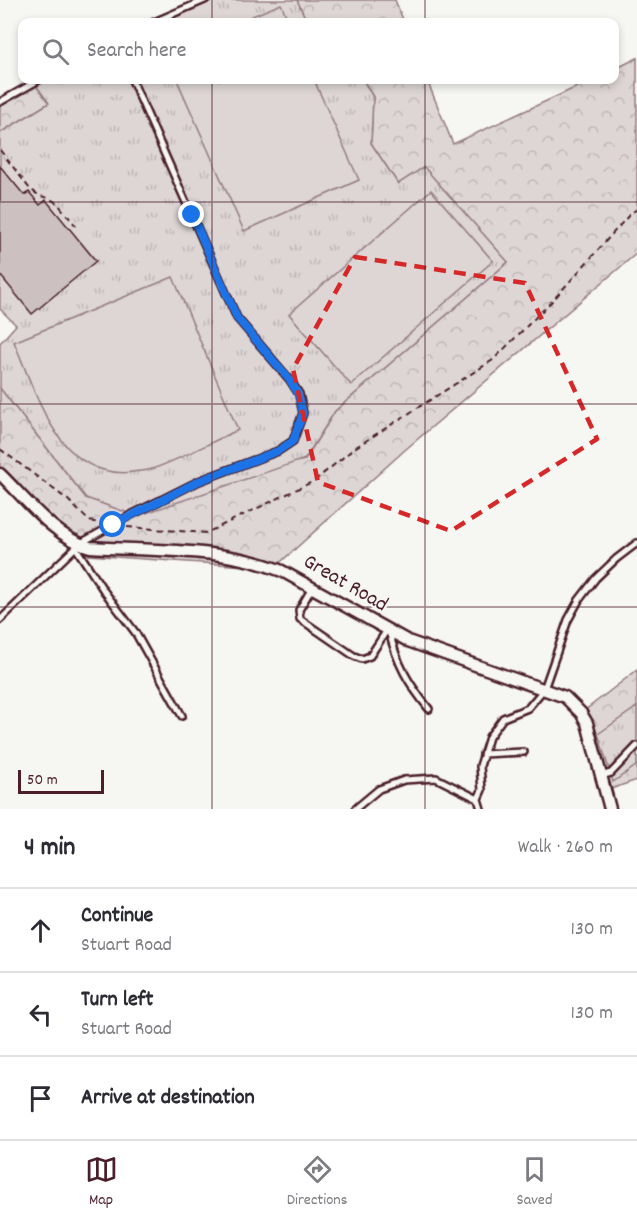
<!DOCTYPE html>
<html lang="en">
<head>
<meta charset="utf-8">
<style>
	:root { --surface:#fff; --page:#f7f7f7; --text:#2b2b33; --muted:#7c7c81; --line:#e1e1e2; --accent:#4a1f2b }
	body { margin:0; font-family:Dekko,sans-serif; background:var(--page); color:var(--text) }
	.scale { position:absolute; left:18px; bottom:15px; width:86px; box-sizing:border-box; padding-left:6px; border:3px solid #4a1f2b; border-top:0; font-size:16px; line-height:21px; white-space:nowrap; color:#4a1f2b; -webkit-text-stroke:4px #f6f6f2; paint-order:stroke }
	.stop { position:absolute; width:18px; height:18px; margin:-14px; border:4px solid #1a73e8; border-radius:50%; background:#fff }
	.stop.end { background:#1a73e8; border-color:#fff; box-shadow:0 2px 6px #0008 }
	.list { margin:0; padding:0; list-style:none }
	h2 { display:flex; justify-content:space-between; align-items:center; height:78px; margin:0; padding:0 24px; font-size:26px }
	h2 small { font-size:20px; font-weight:400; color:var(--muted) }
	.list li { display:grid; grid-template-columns:39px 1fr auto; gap:18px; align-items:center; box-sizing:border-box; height:84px; padding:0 24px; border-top:2px solid var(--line) }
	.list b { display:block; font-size:22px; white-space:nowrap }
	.list p { margin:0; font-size:20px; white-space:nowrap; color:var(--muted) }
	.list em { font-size:20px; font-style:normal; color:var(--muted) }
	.icon { flex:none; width:33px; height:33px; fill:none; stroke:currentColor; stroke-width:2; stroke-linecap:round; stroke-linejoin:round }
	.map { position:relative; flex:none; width:637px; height:809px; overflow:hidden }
	.search { position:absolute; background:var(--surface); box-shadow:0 3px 9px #0003; left:18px; right:18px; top:18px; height:66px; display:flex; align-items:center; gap:15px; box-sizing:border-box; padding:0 21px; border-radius:12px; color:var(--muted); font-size:22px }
	.sheet { height:330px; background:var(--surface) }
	nav { display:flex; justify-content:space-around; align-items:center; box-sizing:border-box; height:84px; border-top:2px solid var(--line); background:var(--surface); font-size:16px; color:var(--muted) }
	nav a { display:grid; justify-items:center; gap:3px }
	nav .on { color:var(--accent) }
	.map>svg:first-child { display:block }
	.forest { fill:url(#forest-crowns); stroke:#947a80; stroke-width:1.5 }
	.park { fill:url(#park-tufts); stroke:#947a80; stroke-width:1.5 }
	.pitch { fill:#ddd6d5; stroke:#947a80; stroke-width:1.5 }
	.building { fill:#ccc1c0; stroke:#4a1f2b; stroke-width:1.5 }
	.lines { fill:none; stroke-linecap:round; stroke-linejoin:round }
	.lane-casing { stroke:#4a1f2b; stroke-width:10 }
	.street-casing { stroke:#4a1f2b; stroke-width:15 }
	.path { stroke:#4a1f2b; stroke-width:2; stroke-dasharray:6 4.5; stroke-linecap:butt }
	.lane { stroke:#f6f6f2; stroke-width:5 }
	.street { stroke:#f6f6f2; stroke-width:10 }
	.route { stroke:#1a73e8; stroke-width:8 }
	.marked { fill:none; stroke:#d62828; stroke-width:4.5; stroke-dasharray:12 8; stroke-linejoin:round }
	.grid { fill:none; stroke:#4a1f2b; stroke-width:1.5; stroke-opacity:0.55 }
	.labels { text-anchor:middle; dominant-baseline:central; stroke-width:4.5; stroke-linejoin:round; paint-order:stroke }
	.street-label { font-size:22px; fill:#4a1f2b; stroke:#f6f6f2 }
</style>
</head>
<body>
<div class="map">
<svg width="637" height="809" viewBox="0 0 637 809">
	<defs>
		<pattern id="forest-crowns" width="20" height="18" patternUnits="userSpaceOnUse" patternTransform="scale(1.5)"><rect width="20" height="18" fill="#ddd6d5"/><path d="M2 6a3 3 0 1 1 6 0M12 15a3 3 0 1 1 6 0" fill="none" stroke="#bfb7b7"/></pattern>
		<pattern id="park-tufts" width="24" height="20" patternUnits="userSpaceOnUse" patternTransform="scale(1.5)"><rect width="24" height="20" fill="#ddd6d5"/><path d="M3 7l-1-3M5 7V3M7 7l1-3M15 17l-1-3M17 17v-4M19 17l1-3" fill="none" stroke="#bfb7b7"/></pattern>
	</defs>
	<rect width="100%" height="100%" fill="#f6f6f2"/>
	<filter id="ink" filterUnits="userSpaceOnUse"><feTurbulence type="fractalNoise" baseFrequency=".0167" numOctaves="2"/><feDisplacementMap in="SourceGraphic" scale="12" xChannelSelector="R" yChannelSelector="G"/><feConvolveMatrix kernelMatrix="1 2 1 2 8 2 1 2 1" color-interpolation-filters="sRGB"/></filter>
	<g filter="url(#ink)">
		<path class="forest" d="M297,0H395L404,22H307Z
			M637,58V253L406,449L274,568L87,555L0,480V388L86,498L305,460L335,411L508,262L398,184L371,143L373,97L363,80H427L453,144L592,80H614L615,69Z
			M32,80L49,103L0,133V102Z
			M637,670V780L605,791L584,711Z"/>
		<path class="park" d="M214,0H297L307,22H163Z
			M32,80H363L373,97L371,143L398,184L424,167L508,262L335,411L305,459L137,516L86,498L0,388V343L16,325L0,309V133L49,103Z
			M637,707V765L613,782L598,734Z"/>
		<path class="pitch" d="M281,4L289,22H238Z
			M177,80H314L359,180L244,231Z
			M431,190L493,261L351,385L289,314Z
			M173,277L238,430C211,442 183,458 155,468C148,471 140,471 133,472C59,481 37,395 14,342Z"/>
		<path class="building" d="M0,166L24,195L29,192L40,205L46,200L96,261L32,314L0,275Z"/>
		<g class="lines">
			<defs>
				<path id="lane" d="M154,22L205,0
					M0,102L39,80
					M76,548L104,591L135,632L182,716
					M312,588L299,610L300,619L354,656L362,659L370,656L387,630
					M0,620L79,544L131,515L199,481L278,451L293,441L303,413L299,394L290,380L237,318L132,80
					M389,631C397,664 408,683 429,709
					M483,754L524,752
					M601,776L611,773L637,746
					M478,799L482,790L480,766L489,737L503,718L528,708L544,689L568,620L579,600L596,578L616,559L637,543
					M355,809L379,789L404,780L436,778L478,799L481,809"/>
				<path id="street" d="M0,474C26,499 55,538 90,547C154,551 222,547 282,571L408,641L565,697L581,713L587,723L610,809"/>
			</defs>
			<use href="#lane" class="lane-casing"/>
			<use href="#street" class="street-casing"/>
			<path class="path" d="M0,150L30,189L40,196L49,198L58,204L76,226
				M0,449L68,500L89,521L100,523
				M127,527L206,533L314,481L356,447L493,360L554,299L630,214L637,209"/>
			<use href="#lane" class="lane"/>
			<use href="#street" class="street"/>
		</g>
	</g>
	<g class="lines" filter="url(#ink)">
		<path class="route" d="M113,525L199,481L278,451L293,441L303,413L298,394L290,380L237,318L192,215"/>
	</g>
	<path class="marked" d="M355,257L525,283L597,439L451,531L318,482L293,369Z"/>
	<path class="grid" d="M212,0V22M425,0V22M212,80V809M425,80V809M0,202H637M0,404H637M0,607H637"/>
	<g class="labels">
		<g class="street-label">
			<text transform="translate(345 584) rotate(30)">Great Road</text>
		</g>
	</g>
</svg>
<div class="scale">50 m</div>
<div class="stop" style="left:113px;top:525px"></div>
<div class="stop end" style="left:192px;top:215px"></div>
<div class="search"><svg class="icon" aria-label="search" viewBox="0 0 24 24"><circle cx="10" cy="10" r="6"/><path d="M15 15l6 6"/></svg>Search here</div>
</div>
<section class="sheet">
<h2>4 min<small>Walk · 260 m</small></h2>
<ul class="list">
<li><svg class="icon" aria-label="ahead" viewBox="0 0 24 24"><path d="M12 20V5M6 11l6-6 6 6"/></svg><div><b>Continue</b><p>Stuart Road</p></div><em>130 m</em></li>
<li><svg class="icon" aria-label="left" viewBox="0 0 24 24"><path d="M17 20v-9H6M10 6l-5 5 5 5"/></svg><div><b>Turn left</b><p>Stuart Road</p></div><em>130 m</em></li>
<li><svg class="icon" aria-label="arrive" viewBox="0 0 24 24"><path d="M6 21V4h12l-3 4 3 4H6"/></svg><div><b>Arrive at destination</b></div></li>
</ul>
</section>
<nav>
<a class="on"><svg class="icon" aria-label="map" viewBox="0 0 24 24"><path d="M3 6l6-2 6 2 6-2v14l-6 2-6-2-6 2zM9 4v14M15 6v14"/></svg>Map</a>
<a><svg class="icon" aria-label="directions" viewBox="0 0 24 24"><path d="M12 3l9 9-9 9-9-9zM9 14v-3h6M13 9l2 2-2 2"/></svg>Directions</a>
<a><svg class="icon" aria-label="saved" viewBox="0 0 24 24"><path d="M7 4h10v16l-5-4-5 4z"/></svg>Saved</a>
</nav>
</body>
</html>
